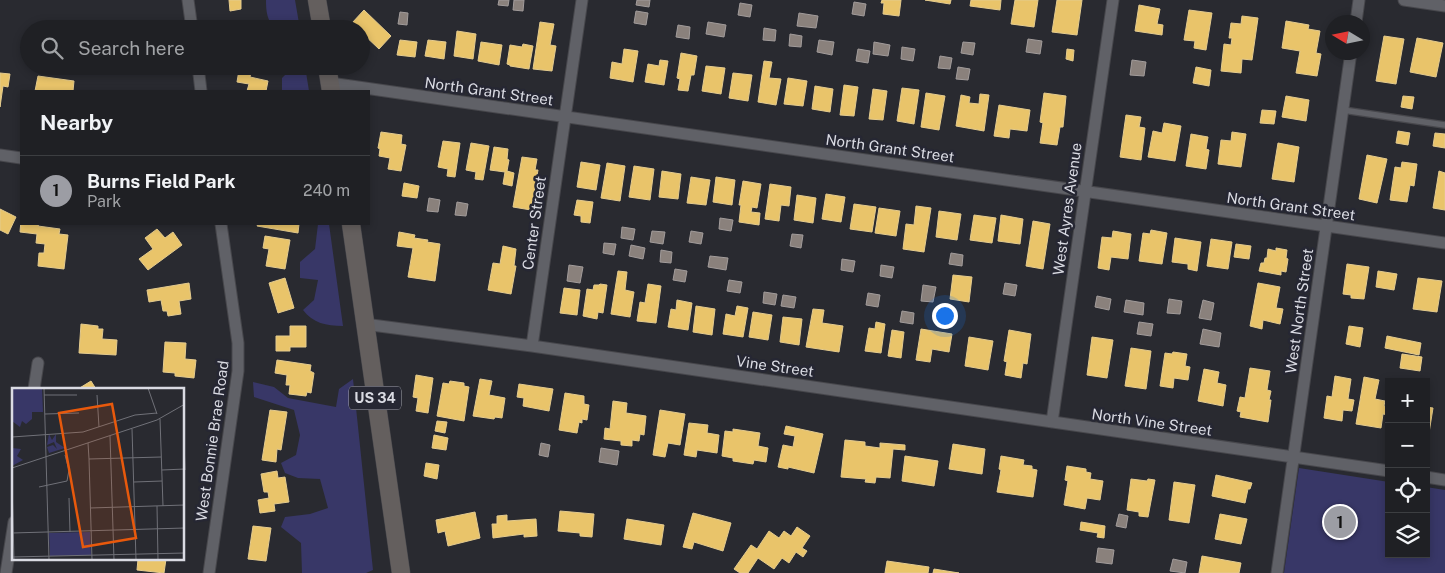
<!DOCTYPE html>
<html lang="en">
<head>
<meta charset="utf-8">
<style>
	:root { --surface:#1f2024; --page:#27282c; --text:#f1f3f6; --muted:#a1a3a6; --line:#3c3e41; --accent:#9c9da4 }
	body { margin:0; font-family:"Public Sans",sans-serif; background:var(--page); color:var(--text) }
	.controls { position:absolute; right:15px; bottom:15px; display:grid; overflow:hidden; border-radius:0px; box-shadow:0 2px 8px #0003 }
	.controls button { width:45px; height:45px; display:grid; place-items:center; padding:0; border:0; border-bottom:1px solid var(--line); background:var(--surface); color:var(--text); font:25px sans-serif }
	.compass { position:absolute; left:1325px; top:15px; width:45px; height:45px; border-radius:50%; background:var(--surface); box-shadow:0 2px 8px #0003; rotate:280deg }
	.you { position:absolute; left:944px; top:315px; width:18px; height:18px; margin:-12px; border:4px solid #fff; border-radius:50%; background:#1a73e8; box-shadow:0 0 0 8px #1a73e833 }
	.badge { display:grid; place-items:center; width:32px; height:32px; border-radius:50%; background:var(--accent); color:#111; font-size:16px; font-weight:700 }
	.pin { position:absolute; translate:-50% -50%; border:2px solid #fff; box-shadow:0 1px 5px #0006 }
	.list { margin:0; padding:0; list-style:none }
	h2 { display:flex; justify-content:space-between; align-items:center; height:65px; margin:0; padding:0 20px; font-size:21px }
	h2 small { font-size:16px; font-weight:400; color:var(--muted) }
	.list li { display:grid; grid-template-columns:32px 1fr auto; gap:15px; align-items:center; box-sizing:border-box; height:70px; padding:0 20px; border-top:1px solid var(--line) }
	.list b { display:block; font-size:19px; white-space:nowrap }
	.list p { margin:0; font-size:16px; white-space:nowrap; color:var(--muted) }
	.list em { font-size:16px; font-style:normal; color:var(--muted) }
	.icon { flex:none; width:28px; height:28px; fill:none; stroke:currentColor; stroke-width:2; stroke-linecap:round; stroke-linejoin:round }
	.map { position:relative; flex:none; width:1445px; height:573px; overflow:hidden }
	.search { position:absolute; background:var(--surface); box-shadow:0 2px 8px #0003; left:20px; top:20px; width:350px; height:55px; display:flex; align-items:center; gap:12px; box-sizing:border-box; padding:0 18px; border-radius:28px; color:var(--muted); font-size:19px }
	.panel { position:absolute; background:var(--surface); box-shadow:0 2px 8px #0003; left:20px; top:90px; width:350px; height:135px; border-radius:0px }
	.map>svg:first-child { display:block }
	.green { fill:#383767 }
	.homes { fill:#e9c46a; stroke:#e4cb8e }
	.industry { fill:#8a817c; stroke:#a29c9b }
	.lines { fill:none; stroke-linecap:round; stroke-linejoin:round }
	.lane-casing { stroke:#47474c; stroke-width:8 }
	.street-casing { stroke:#47474c; stroke-width:13 }
	.primary-casing { stroke:#47474c; stroke-width:19 }
	.lane { stroke:#606167; stroke-width:5.5 }
	.street { stroke:#606167; stroke-width:11 }
	.primary { stroke:#645f5e; stroke-width:18 }
	.labels { text-anchor:middle; dominant-baseline:central; stroke-width:5; stroke-linejoin:round; paint-order:stroke }
	.shield { fill:#262733; stroke:#a4a5ae; stroke-width:1 }
	.shield-label { font-size:14px; font-weight:bold; fill:#dadbe3 }
	.street-label { font-size:15px; fill:#dadbe3; stroke:#262733 }
	.inset-road { fill:none; stroke:#707178; stroke-width:1 }
	.view { fill:#e8590c; fill-opacity:0.15; stroke:#e8590c; stroke-width:2.5 }
	.inset-edge { fill:none; stroke:#dadbe3; stroke-width:2.5 }
</style>
</head>
<body>
<div class="map">
<svg width="1445" height="573" viewBox="0 0 1445 573">
	<rect width="100%" height="100%" fill="#292a30"/>
	<path class="green" d="M266,0H295L300,29H276C267,21 266,12 266,0Z
		M288,66H305L309,91H282V78L288,72Z
		M318,224H329L343,326C326,326 313,323 303,310L314,300L318,280L300,278V262L315,249Z
		M353,379L373,570L366,573H302L301,543L281,527L285,517L310,514L328,508L320,479L298,478L285,473L281,463L296,455L300,435L294,410L254,397L253,382L274,387L288,398L336,407L339,389Z
		M1299,468L1389,482V554H1426V487L1445,490V573H1284Z"/>
	<path class="homes" d="M229,0H241V9L230,11Z
		M882,0H901L899,16L883,14L884,3H881Z
		M925,0H951L950,4Z
		M971,0H1001L1000,10L970,6Z
		M1015,0H1038L1034,27L1011,24Z
		M1057,0H1082L1077,35L1052,32Z
		M1139,5L1160,9L1157,24L1163,25L1162,35L1135,31Z
		M364,10L391,36L379,49L361,32V29H358L352,23Z
		M1189,10L1212,13L1206,50L1194,48L1195,41L1184,40Z
		M1242,16L1258,18L1252,60L1242,59L1241,73L1221,71L1224,44L1231,45L1232,38H1229L1231,23L1241,24Z
		M1286,21L1309,25L1308,29L1320,31L1316,53L1321,54L1317,76L1296,73L1300,51L1282,48Z
		M540,22L554,24L550,45L556,46L552,71L533,69Z
		M131,23L151,24L150,29H131Z
		M457,31L476,34L473,59L454,56Z
		M1384,36L1404,39L1396,84L1376,81Z
		M1417,38L1443,43L1436,77L1410,72Z
		M400,40L417,42L415,57L397,55Z
		M428,40L446,42L444,59L425,56Z
		M481,42L502,45L499,65L478,61Z
		M523,44L533,46L529,69L510,66V65L507,64L510,45L522,47Z
		M624,49L638,51L633,82L610,78L612,62L622,64Z
		M1067,49L1074,50L1073,61L1066,59Z
		M681,53L697,56L694,75H691L688,91L678,90L680,79L677,78Z
		M660,60L668,61L664,85L645,82L648,64L659,66Z
		M764,61L772,62L769,78L781,79L776,105L758,102Z
		M706,66L725,68L721,94L702,91Z
		M1196,67L1211,70L1209,86L1193,83Z
		M239,70L251,72L250,77L268,81L266,91H247L249,84L237,82Z
		M0,73L10,74L8,87L3,86L0,107Z
		M733,73L752,75L748,101L729,98Z
		M38,76L74,81L73,91H35Z
		M788,78L807,81L803,106L784,104Z
		M844,85L858,87L854,116L840,115Z
		M815,86L833,89L830,112L812,109Z
		M902,88L919,90L914,124L897,121Z
		M873,89L887,91L883,120L869,119Z
		M926,93L945,96L939,130L921,127Z
		M1044,93L1066,96L1063,127H1060L1057,145L1040,143L1043,123L1040,122Z
		M980,94L989,95L984,131L956,126L961,95L970,97L969,103L979,104Z
		M1286,96L1309,100L1306,121L1282,117Z
		M1403,96L1414,97L1412,109L1401,107Z
		M999,105L1030,110L1027,131L1010,129L1009,138L994,136Z
		M1262,110L1276,111L1274,124L1260,123Z
		M1126,115L1141,117L1139,127L1145,128L1141,160L1120,157Z
		M1164,123L1181,126L1175,161L1148,157L1153,131L1162,133Z
		M1398,131L1410,133L1408,145L1396,143Z
		M381,132L402,135L401,144L406,145L401,171L388,169L390,158L379,156L380,149L378,148Z
		M1232,132L1246,134L1241,167L1218,164L1221,140L1231,141Z
		M1435,133L1445,134V148L1433,146Z
		M1191,134L1208,137L1206,149L1209,150L1206,169L1186,166Z
		M443,141L460,143L455,177L447,176L448,169L438,167Z
		M471,143L489,146L483,180L475,179L476,172L466,170Z
		M1278,143L1299,147L1294,182L1272,179Z
		M494,147L508,149L507,159L509,160L507,171L514,173L512,186L503,184L505,172L490,170Z
		M1367,155L1387,159L1377,203L1359,199Z
		M522,157L537,159L535,170H538L531,210L513,207Z
		M581,162L600,165L596,190L577,187Z
		M1402,162L1417,164L1414,186L1410,185L1407,202L1390,200L1395,167L1401,168Z
		M607,163L625,166L620,201L601,198Z
		M634,166L654,169L650,200L629,197Z
		M662,171L681,174L678,199L659,197Z
		M1439,171L1445,173V210L1433,208Z
		M691,177L710,180L706,205L687,203Z
		M716,177L735,180L732,205L713,202Z
		M743,181L761,184L757,208L752,207L751,212L760,213L759,225L739,222L741,205H739Z
		M404,183L419,186L417,198L402,196Z
		M770,184L791,187L789,206L781,205L779,221L765,219Z
		M826,194L845,197L841,222L822,219Z
		M797,195L816,198L813,223L794,220Z
		M577,200L593,202L590,223L581,222V216L574,215Z
		M854,204L876,207L872,232L850,229Z
		M916,206L931,208L924,252L903,249L906,224L914,225Z
		M879,208L900,211L896,236L875,233Z
		M0,209L16,217L8,234L0,230Z
		M939,211L961,214L957,240L936,237Z
		M974,215L996,218L992,243L970,240Z
		M1001,215L1023,219L1020,244L998,241Z
		M21,220V224H39L38,226L60,229L59,234L68,235L64,269L38,266L39,253H44L45,244L36,243L37,234L20,232Z
		M1033,221L1050,224L1043,269L1026,266Z
		M258,224H299L298,233L257,226Z
		M157,229L165,238L173,232L182,245L148,270L139,259L153,249L145,238Z
		M1151,230L1167,233L1162,264L1139,261L1143,233L1150,234Z
		M1113,231L1131,234L1128,259L1111,257L1109,270L1098,268L1102,237L1112,238Z
		M399,232L415,235L414,238L428,240L427,242L440,244L435,281L408,277L413,248L397,246Z
		M265,236L290,240L285,269L266,266L269,249L263,248Z
		M1175,238L1201,242L1197,271L1188,269V264L1172,262Z
		M1211,239L1232,242L1228,269L1207,266Z
		M1236,244L1251,246L1249,259L1234,257Z
		M503,246L516,249L514,266H516L511,294L488,290L493,263L500,264Z
		M1276,248L1287,250L1286,258L1288,259L1286,272L1281,271V275L1259,271L1261,263H1264L1265,258H1267L1268,249L1276,251Z
		M1347,264L1369,267L1364,299L1351,298V295L1343,294Z
		M618,271L627,272L625,290L634,292L630,317L611,314Z
		M1378,271L1397,274L1394,290L1376,287Z
		M953,275L972,277L969,302L950,299Z
		M285,278L294,308L278,313L269,283Z
		M1418,278L1442,281L1437,312L1413,309Z
		M189,283L191,299L179,301L181,314L168,316L167,311H163L161,300L149,302L147,290Z
		M1258,283L1280,287L1276,308L1283,309L1280,324L1263,320L1262,329L1250,326Z
		M600,284L607,285L603,313L598,312L597,319L583,316L587,289L593,290L594,285H599Z
		M648,284L661,286L656,323L637,321L640,302L645,303Z
		M564,288L580,290L577,315L560,313Z
		M677,300L692,303L688,330L668,327L671,309L676,310Z
		M696,306L715,309L712,335L693,332Z
		M737,306L748,308L743,337L723,334L726,314L735,316Z
		M813,309L824,310L822,323L843,326L839,352L806,347Z
		M753,312L772,315L768,340L749,337Z
		M783,317L802,319L799,345L780,342Z
		M876,322L885,324L881,353L865,351L869,328L875,329Z
		M81,324L98,326V329H103L102,339L117,340L116,355L79,353Z
		M290,326H306V347H290V351H276V336H290Z
		M1349,326L1363,328L1360,347L1346,344Z
		M921,329L952,334L949,352L932,349L930,362L916,360Z
		M892,330L904,332L901,358L888,356Z
		M1009,330L1031,334L1027,364L1023,363L1021,378L1005,375L1007,362L1004,361Z
		M1387,336L1421,343L1419,355L1385,348Z
		M969,337L993,341L988,370L965,366Z
		M1092,337L1113,340L1107,378L1087,375Z
		M165,342L186,343L185,359L196,360L194,378L175,376V373L163,372Z
		M1131,348L1151,351L1146,389L1125,386Z
		M1173,352L1187,354L1185,366L1190,367L1188,380L1174,378L1173,388L1160,386L1165,353L1172,354Z
		M1402,354L1422,357L1420,371L1400,368Z
		M277,360L311,365L310,371L314,373L311,393L307,392L306,396L289,394L290,385H286L287,375L275,373Z
		M1250,368L1270,371L1267,390L1271,391L1269,400H1271L1268,422L1240,417L1241,412L1237,411L1240,397L1245,398Z
		M1204,369L1219,372L1217,383L1226,385L1223,406L1198,401Z
		M416,375L433,378L428,413L416,411L418,398L413,397Z
		M1335,376L1351,379L1348,399L1354,400L1352,411L1343,410L1342,421L1324,418L1327,396L1332,397Z
		M1364,377L1379,380L1375,399L1385,401L1384,406L1389,407V415L1383,414L1381,428L1356,424Z
		M480,379L492,381L489,395L505,398L502,418L495,417L494,419L473,416Z
		M91,381L96,389H78Z
		M450,381L464,383V386L469,387L464,421L437,416L443,383L449,384Z
		M519,384L553,389L549,411L523,406L524,398L517,397Z
		M565,393L584,396V404L589,405L587,420L582,419V423L579,422L577,433L559,430Z
		M613,401L627,403L626,413L646,416L644,435L640,434L639,441L632,440V446L621,445V441L604,439L605,428L610,429Z
		M1426,407L1433,408L1429,433H1426Z
		M270,410L287,412L281,450L277,449L276,462L262,460Z
		M660,410L685,414L680,445L668,443L665,457L653,455Z
		M437,421L447,422L445,433L435,431Z
		M689,423L708,425L707,433L719,435L717,453L697,450L696,457L684,455Z
		M786,426L823,434L814,473L788,467V469L778,467L783,445L793,447L795,436L784,434Z
		M733,429L760,433L758,446L768,448L766,462L754,460L753,464L733,461V458L722,456L725,431L733,432Z
		M434,435L448,438L446,450L432,448Z
		M845,440L865,442V446L880,448V443L905,445V450L893,449L890,478L876,477L875,483L865,482L866,479L841,477Z
		M953,444L985,449L982,474L949,469Z
		M905,456L938,461L934,486L902,481Z
		M1001,456L1024,460L1023,465L1032,466V469L1037,470L1033,497L997,492L1001,470L999,469Z
		M426,463L439,465L437,479L424,476Z
		M1067,466L1086,469V472L1091,473L1090,479L1103,481L1100,500L1087,498L1085,509L1064,505L1068,481L1065,480Z
		M277,471L278,478L285,477L289,502L274,504L275,511L260,513L258,500L269,498L268,492H264L261,474Z
		M1216,475L1252,483L1250,489H1248L1245,503L1212,496Z
		M1131,479L1147,481L1148,479L1155,480L1148,517L1139,516V512L1127,510Z
		M1174,482L1195,485L1189,523L1169,520Z
		M560,511L594,514L592,537L580,536V533L558,531Z
		M475,512L480,538L448,546L445,531L438,533L436,520Z
		M693,513L731,523L723,551L694,542L692,549L683,547Z
		M1220,514L1247,519L1241,544L1215,539Z
		M507,515V521L536,519L537,536L524,537V534L493,538L492,524H497V516Z
		M627,519L664,525L661,545L624,539Z
		M1081,522L1105,526L1104,538L1097,537L1098,533L1080,530Z
		M253,526L271,528L266,561L248,559Z
		M797,527L810,536L802,548L807,551L803,557L796,552L789,563L782,558L774,569L758,558L748,573H740L734,569L751,545L757,549L769,531L779,538L784,531L791,536Z
		M1202,556L1241,563L1239,573H1199Z
		M138,559H166L164,573L137,570Z
		M887,561L929,567L928,573H885Z
		M934,569L959,573H933Z"/>
	<path class="industry" d="M499,0H509L508,6L498,5Z
		M514,0H524L523,11L513,10Z
		M637,0H650L649,7L636,5Z
		M854,2L866,4L864,16L852,14Z
		M740,3L752,5L750,17L738,15Z
		M636,11L648,13L646,25L634,23Z
		M400,12L408,13L407,25L398,24Z
		M799,13L818,16L816,28L797,26Z
		M708,22L726,25L724,37L706,34Z
		M678,25L690,27L689,39L676,37Z
		M764,28L776,30L775,41L763,40Z
		M790,34L802,36L801,47L789,46Z
		M1028,39L1042,41L1040,54L1026,52Z
		M819,40L834,42L832,55L817,52Z
		M874,42L890,45L888,56L873,54Z
		M963,42L975,43L973,55L961,53Z
		M902,47L915,49L913,61L901,59Z
		M858,49L870,51L868,63L856,61Z
		M940,56L952,58L950,69L938,68Z
		M1132,60L1146,62L1144,76L1130,75Z
		M958,67L970,69L968,80L956,79Z
		M429,198L440,200L438,212L427,211Z
		M457,202L468,204L466,216L455,215Z
		M720,218L733,220L731,231L719,229Z
		M622,227L635,229L633,240L621,238Z
		M652,231L665,232L663,244L650,242Z
		M691,231L703,233L701,244L689,242Z
		M792,234L803,235L801,248L790,246Z
		M604,243L616,244L614,255L603,253Z
		M631,245L645,248L643,259L629,256Z
		M661,250L672,252L671,263L660,262Z
		M951,253L963,255L962,266L949,264Z
		M710,256L728,258L726,270L708,267Z
		M842,259L855,261L853,272L841,270Z
		M569,265L583,267L580,283L567,281Z
		M881,265L894,267L892,278L880,276Z
		M675,269L687,271L685,282L673,280Z
		M729,280L742,282L740,293L727,291Z
		M1005,283L1017,285L1015,296L1003,294Z
		M923,285L936,287L933,302L921,301Z
		M764,292L777,294L775,305L763,303Z
		M868,293L880,295L878,307L866,305Z
		M783,295L796,297L794,308L781,306Z
		M1097,296L1111,299L1109,310L1095,307Z
		M1169,299L1182,301L1180,314L1167,313Z
		M1126,300L1144,303L1143,315L1124,312Z
		M1203,300L1214,303L1211,320L1199,318Z
		M902,311L914,313L913,324L900,322Z
		M1139,322L1153,324L1151,336L1137,334Z
		M1203,329L1221,333L1219,347L1200,344Z
		M541,443L550,445L548,457L539,455Z
		M601,448L619,451L617,465L599,462Z
		M1119,514L1128,516L1126,528L1116,526Z
		M1098,548L1114,550L1112,564L1096,562Z
		M1173,559L1187,562L1185,573L1170,571Z"/>
	<g class="lines">
		<defs>
			<path id="lane" d="M1343,110L1445,125"/>
			<path id="street" d="M188,0L192,29
				M582,0L532,346L1389,471
				M1404,0L1445,6
				M1356,22L1359,0
				M198,66L201,91
				M330,83L1445,243
				M0,155L21,158
				M364,324L532,346
				M34,389L38,363
				M1052,422L1113,0
				M1426,477L1445,480
				M6,573L14,522
				M209,573L238,371V343L221,224
				M1277,573L1351,52"/>
			<path id="primary" d="M317,0L322,29
				M327,66L331,91
				M351,224L401,573"/>
		</defs>
		<use href="#lane" class="lane-casing"/>
		<use href="#street" class="street-casing"/>
		<use href="#primary" class="primary-casing"/>
		<use href="#lane" class="lane"/>
		<use href="#street" class="street"/>
		<use href="#primary" class="primary"/>
	</g>
	<g class="labels">
		<rect class="shield" x="349" y="386.5" width="52" height="23" rx="4"/>
		<g class="shield-label">
			<text x="375" y="398">US 34</text>
		</g>
		<g class="street-label">
			<text transform="translate(489 91) rotate(8)">North Grant Street</text>
			<text transform="translate(890 148) rotate(8)">North Grant Street</text>
			<text transform="translate(1291 206) rotate(8)">North Grant Street</text>
			<text transform="translate(1067 209) rotate(-82)">West Ayres Avenue</text>
			<text transform="translate(534 223) rotate(-82)">Center Street</text>
			<text transform="translate(1299 311) rotate(-82)">West North Street</text>
			<text transform="translate(775 366) rotate(8)">Vine Street</text>
			<text transform="translate(1152 422) rotate(8)">North Vine Street</text>
			<text transform="translate(212 441) rotate(-82)">West Bonnie Brae Road</text>
		</g>
	</g>
	<g transform="translate(12 388)">
		<rect width="172" height="172" fill="#292a30"/>
		<path d="M0,0H30L31,24H20V31L14,36L10,33L8,39L0,33ZM37,46L40,52L44,46V54L53,60L37,65L35,59L41,57L45,61L42,54L35,57ZM0,60L9,61L5,68L11,72L0,78ZM78,144L79,167L38,168L37,145Z" fill="#383767"/>
		<path class="inset-road" d="M32,0L37,172M136,0L145,26M32,7H65M85,7L87,39M33,26L67,25M148,31L151,118M120,41L124,172M98,48L102,172M0,49L71,44L123,27L145,25M172,52L173,82M76,55L77,71M0,80L145,32L173,16M150,82L173,81M0,94L2,172M122,94L150,93M27,99L55,93L57,82L53,67M57,110L58,144M145,118L146,172M78,120L173,117M0,145L173,140M0,169L173,165M80,172L77,71L149,69"/>
		<path class="view" d="M100,16L124,150L71,159L47,25Z"/>
		<rect width="172" height="172" class="inset-edge"/>
	</g>
</svg>
<div class="controls">
<button>+</button>
<button>−</button>
<button><svg class="icon" aria-label="locate" viewBox="0 0 24 24"><circle cx="12" cy="12" r="6"/><path d="M12 2v4M12 18v4M2 12h4M18 12h4"/></svg></button>
<button><svg class="icon" aria-label="layers" viewBox="0 0 24 24"><path d="M12 4l9 5-9 5-9-5zM3 14l9 5 9-5"/></svg></button>
</div>
<svg class="compass" viewBox="-18 -18 36 36"><path d="M0-13l5 13h-10z" fill="#e53935"/><path d="M0 13l5-13h-10z" fill="#a1a3a6"/></svg>
<div class="you"></div>
<div class="pin badge" style="left:1340px;top:522px">1</div>
<div class="search"><svg class="icon" aria-label="search" viewBox="0 0 24 24"><circle cx="10" cy="10" r="6"/><path d="M15 15l6 6"/></svg>Search here</div>
<section class="panel">
<h2>Nearby<small></small></h2>
<ul class="list">
<li><span class="badge">1</span><div><b>Burns Field Park</b><p>Park</p></div><em>240 m</em></li>
</ul>
</section>
</div>
</body>
</html>
